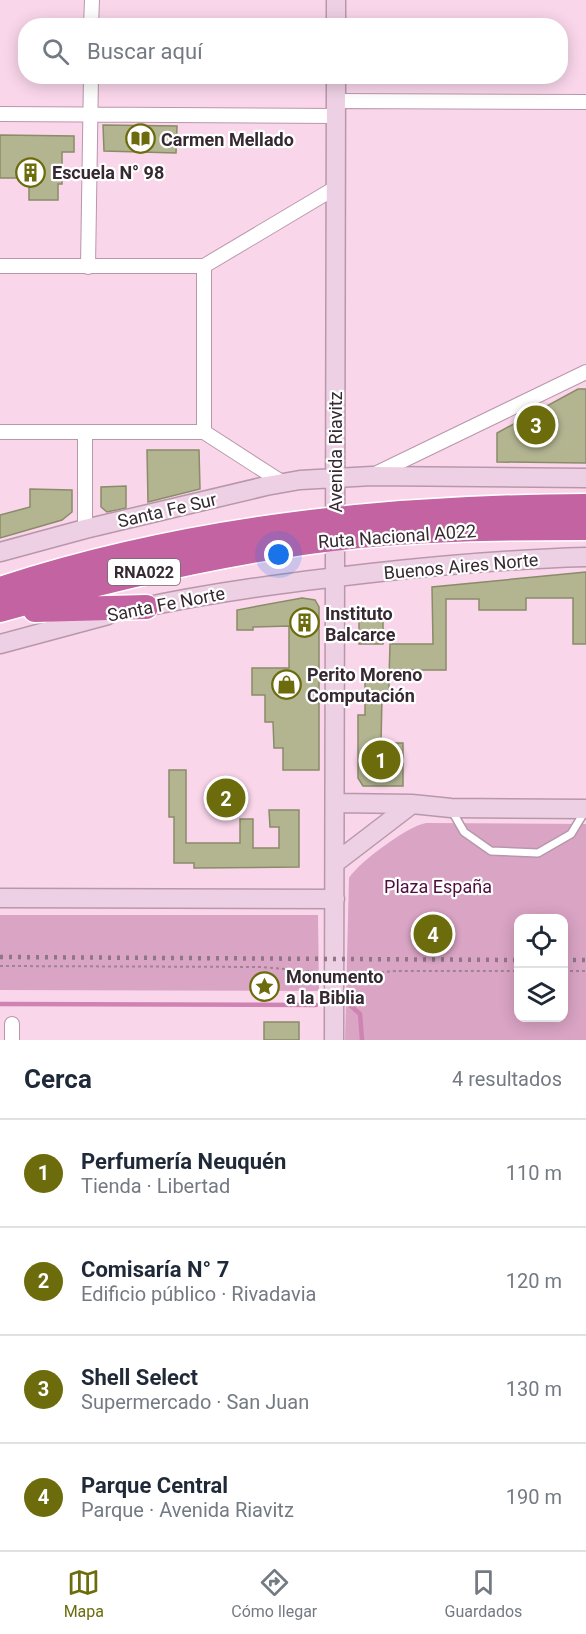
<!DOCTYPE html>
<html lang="es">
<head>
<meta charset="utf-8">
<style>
	:root { --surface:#fff; --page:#f6f6f7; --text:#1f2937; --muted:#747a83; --line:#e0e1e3; --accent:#6c6c0c }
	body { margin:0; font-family:Roboto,sans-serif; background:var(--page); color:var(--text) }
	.controls { position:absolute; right:18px; bottom:18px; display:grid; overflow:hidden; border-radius:12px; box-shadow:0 3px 15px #0003 }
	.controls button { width:54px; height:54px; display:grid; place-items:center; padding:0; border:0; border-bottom:2px solid var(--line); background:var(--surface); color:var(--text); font:30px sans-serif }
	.you { position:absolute; left:279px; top:555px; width:21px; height:21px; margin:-15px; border:4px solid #fff; border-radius:50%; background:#1a73e8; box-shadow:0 0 0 9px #1a73e833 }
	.badge { display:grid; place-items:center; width:39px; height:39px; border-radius:50%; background:var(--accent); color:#fff; font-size:20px; font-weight:700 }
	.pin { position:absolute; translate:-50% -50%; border:3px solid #fff; box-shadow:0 2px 6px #0006 }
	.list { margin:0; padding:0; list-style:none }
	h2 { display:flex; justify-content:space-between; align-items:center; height:78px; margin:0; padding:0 24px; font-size:26px }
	h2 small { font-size:20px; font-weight:400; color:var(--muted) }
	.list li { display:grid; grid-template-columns:39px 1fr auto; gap:18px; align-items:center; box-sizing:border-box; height:108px; padding:0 24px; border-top:2px solid var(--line) }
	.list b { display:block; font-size:22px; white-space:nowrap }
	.list p { margin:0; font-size:20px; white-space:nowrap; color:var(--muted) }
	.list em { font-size:20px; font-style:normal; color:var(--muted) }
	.icon { flex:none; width:33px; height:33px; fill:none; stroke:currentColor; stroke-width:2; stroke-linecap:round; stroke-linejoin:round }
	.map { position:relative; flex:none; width:586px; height:1040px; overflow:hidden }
	.search { position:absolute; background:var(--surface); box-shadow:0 3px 15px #0003; left:18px; right:18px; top:18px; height:66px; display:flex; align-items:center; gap:15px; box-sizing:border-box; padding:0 21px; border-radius:24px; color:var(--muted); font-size:22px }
	.sheet { height:510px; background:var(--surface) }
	nav { display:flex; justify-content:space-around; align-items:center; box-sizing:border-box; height:84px; border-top:2px solid var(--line); background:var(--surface); font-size:16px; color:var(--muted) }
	nav a { display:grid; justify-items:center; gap:3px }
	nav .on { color:var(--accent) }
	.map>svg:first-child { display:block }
	.green { fill:#daa4c4; fill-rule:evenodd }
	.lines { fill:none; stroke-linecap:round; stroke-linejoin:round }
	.stream { stroke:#cf83b3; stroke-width:4.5 }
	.building { fill:#b3b591; stroke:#8a8b69; stroke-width:1.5 }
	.lane-casing { stroke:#b997ab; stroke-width:10 }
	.street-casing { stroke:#b997ab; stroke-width:16 }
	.secondary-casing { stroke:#b997ab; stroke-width:21 }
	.highway-casing { stroke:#fff; stroke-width:27 }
	.path { stroke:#9d8493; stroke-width:2; stroke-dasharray:3 3; stroke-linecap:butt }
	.lane { stroke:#fff; stroke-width:7 }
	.street { stroke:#fff; stroke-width:14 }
	.secondary { stroke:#edd0e3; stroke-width:18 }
	.highway { stroke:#c363a2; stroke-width:24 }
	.rail { stroke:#8e7684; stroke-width:4.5; stroke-dasharray:3 6; stroke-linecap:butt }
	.labels { text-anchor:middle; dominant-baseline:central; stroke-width:4.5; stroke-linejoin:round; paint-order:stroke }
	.shield { fill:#fff; stroke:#72696f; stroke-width:1.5 }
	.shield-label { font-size:16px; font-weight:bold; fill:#362931 }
	.poi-label { font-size:18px; font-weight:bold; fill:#362931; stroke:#fff; text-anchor:start }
	.street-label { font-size:18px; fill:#362931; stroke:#fff }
	.park-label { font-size:18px; fill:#510c3e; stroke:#fff }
</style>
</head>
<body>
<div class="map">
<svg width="586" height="1040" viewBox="0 0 586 1040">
	<rect width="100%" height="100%" fill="#fad6eb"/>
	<path class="green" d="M426,823L586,824V1040H345L349,878C359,862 408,826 426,823ZM518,918H564V1017H518Z
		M0,915H318L319,991L0,990Z"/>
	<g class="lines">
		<path class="stream" d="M0,1004L316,1005
			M351,1006L360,1014L362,1040"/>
	</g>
	<path class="building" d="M103,125L177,126L176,153L104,151Z
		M0,135L74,136V152H62V184H58V200H29V178H0Z
		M578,389H586V463L497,462V433Z
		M147,450H199L200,489L148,502Z
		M126,486V508L107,512L101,507V487Z
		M30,489L72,490V512L62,520L0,538V515L30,507Z
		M586,572V644H573V598H526V610H479V599H446V670H407V678H389L390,644H433L432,587Z
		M302,598L315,600L319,607V770H283V748H274L273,722H265V695H252V668H289V626L253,627V630H237V610Z
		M359,609H383V644H359Z
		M365,678H389V697H382L381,743H403V786H363L358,778V715H365Z
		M169,770H186V843H240V819H253V848H279V827H270L269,810H299V867L194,868V863H174V817H169Z
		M264,1022H299V1040H264Z"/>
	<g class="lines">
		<defs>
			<path id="lane" d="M452,811L464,832L491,851L538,853L571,834L585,811"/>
			<path id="street" d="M91,26L92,0
				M336,101L586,102
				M0,114L336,116
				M0,266H204L335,188
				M204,266V432
				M88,267L91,76
				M0,432H204L283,483
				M375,474L586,372
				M85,529V432
				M12,1040V1024"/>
			<path id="secondary" d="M336,0V26
				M0,552L85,529L266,486L300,480L372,476L586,478
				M135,609C213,592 292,582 371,573C442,565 514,559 586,557
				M0,644L108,615
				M335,803L412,804L451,808L586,809
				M335,863L412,804
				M0,898L335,899
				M334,1040L336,76"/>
			<path id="highway" d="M0,589C189,527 388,507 586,506
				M0,610C109,579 219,553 332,539C416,529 502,528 586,528
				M35,610L146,607"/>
		</defs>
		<use href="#lane" class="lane-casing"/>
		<use href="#street" class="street-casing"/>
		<use href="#secondary" class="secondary-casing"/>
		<use href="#highway" class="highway-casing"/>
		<path class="path" d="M0,966L262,967L318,972
			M564,971H586
			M351,975L395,971H518"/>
		<use href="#lane" class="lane"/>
		<use href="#street" class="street"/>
		<use href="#secondary" class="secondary"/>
		<use href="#highway" class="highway"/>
		<path class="rail" d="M0,957L518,960
			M564,960H586"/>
	</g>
	<defs>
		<symbol id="library-ring" viewBox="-11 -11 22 22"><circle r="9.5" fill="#fff" stroke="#6c6c0c" stroke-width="1.5"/><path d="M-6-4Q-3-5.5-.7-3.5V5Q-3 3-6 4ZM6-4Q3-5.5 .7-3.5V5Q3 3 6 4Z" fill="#6c6c0c"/></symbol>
		<symbol id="building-ring" viewBox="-11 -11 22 22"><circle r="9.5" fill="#fff" stroke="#6c6c0c" stroke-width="1.5"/><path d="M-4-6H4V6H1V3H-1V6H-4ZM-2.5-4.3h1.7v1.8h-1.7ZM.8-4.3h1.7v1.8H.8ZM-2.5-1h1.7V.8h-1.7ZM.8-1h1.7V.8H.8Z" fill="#6c6c0c"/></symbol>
		<symbol id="shop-ring" viewBox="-11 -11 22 22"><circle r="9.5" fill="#fff" stroke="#6c6c0c" stroke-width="1.5"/><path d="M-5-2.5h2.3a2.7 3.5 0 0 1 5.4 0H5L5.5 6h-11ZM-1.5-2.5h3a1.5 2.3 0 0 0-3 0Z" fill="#6c6c0c"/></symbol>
		<symbol id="sight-ring" viewBox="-11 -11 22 22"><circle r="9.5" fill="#fff" stroke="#6c6c0c" stroke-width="1.5"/><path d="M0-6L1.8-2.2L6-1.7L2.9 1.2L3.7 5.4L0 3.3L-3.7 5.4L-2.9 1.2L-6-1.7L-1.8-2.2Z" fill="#6c6c0c"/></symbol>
	</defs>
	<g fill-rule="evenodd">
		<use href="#library-ring" x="124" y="122" width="33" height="33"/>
		<use href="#building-ring" x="14" y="156" width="33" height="33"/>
		<use href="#building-ring" x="288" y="606" width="33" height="33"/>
		<use href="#shop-ring" x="270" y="668" width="33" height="33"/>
		<use href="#sight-ring" x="248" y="970" width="33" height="33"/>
	</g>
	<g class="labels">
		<rect class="shield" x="108" y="559" width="72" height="26" rx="4.5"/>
		<g class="shield-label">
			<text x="144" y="572">RNA022</text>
		</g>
		<g class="poi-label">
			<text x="161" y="139">Carmen Mellado</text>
			<text x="52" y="172">Escuela N° 98</text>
			<text x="325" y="613">Instituto<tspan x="325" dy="21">Balcarce</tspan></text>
			<text x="307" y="674">Perito Moreno<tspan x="307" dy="21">Computación</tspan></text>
			<text x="286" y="976">Monumento<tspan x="286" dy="21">a la Biblia</tspan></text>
		</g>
		<g class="street-label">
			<text transform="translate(335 452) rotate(-90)">Avenida Riavitz</text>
			<text transform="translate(167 510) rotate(-13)">Santa Fe Sur</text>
			<text transform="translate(397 536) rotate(-4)">Ruta Nacional A022</text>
			<text transform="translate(461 566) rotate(-5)">Buenos Aires Norte</text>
			<text transform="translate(166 604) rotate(-11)">Santa Fe Norte</text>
		</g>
		<g class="park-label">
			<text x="438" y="886">Plaza España</text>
		</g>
	</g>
</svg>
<div class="controls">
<button><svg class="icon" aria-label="locate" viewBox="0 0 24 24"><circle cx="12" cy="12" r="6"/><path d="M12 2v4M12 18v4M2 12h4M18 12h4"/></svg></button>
<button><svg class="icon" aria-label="layers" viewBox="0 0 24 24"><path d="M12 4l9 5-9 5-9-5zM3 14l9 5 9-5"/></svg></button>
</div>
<div class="you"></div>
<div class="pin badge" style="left:381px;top:760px">1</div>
<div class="pin badge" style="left:226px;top:798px">2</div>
<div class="pin badge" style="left:536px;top:425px">3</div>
<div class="pin badge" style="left:433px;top:934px">4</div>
<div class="search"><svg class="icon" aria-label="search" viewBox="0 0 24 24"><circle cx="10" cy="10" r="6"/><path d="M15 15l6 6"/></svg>Buscar aquí</div>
</div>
<section class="sheet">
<h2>Cerca<small>4 resultados</small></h2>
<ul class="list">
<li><span class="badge">1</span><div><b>Perfumería Neuquén</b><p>Tienda · Libertad</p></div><em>110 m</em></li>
<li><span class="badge">2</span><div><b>Comisaría N° 7</b><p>Edificio público · Rivadavia</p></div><em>120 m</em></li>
<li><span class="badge">3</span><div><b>Shell Select</b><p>Supermercado · San Juan</p></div><em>130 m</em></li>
<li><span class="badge">4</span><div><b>Parque Central</b><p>Parque · Avenida Riavitz</p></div><em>190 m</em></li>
</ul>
</section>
<nav>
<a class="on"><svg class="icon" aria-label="map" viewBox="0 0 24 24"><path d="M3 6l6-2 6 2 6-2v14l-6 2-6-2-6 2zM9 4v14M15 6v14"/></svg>Mapa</a>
<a><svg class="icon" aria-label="directions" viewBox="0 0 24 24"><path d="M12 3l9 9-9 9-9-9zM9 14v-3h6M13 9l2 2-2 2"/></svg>Cómo llegar</a>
<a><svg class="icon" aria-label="saved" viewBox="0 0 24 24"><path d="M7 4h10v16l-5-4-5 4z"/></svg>Guardados</a>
</nav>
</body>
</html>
